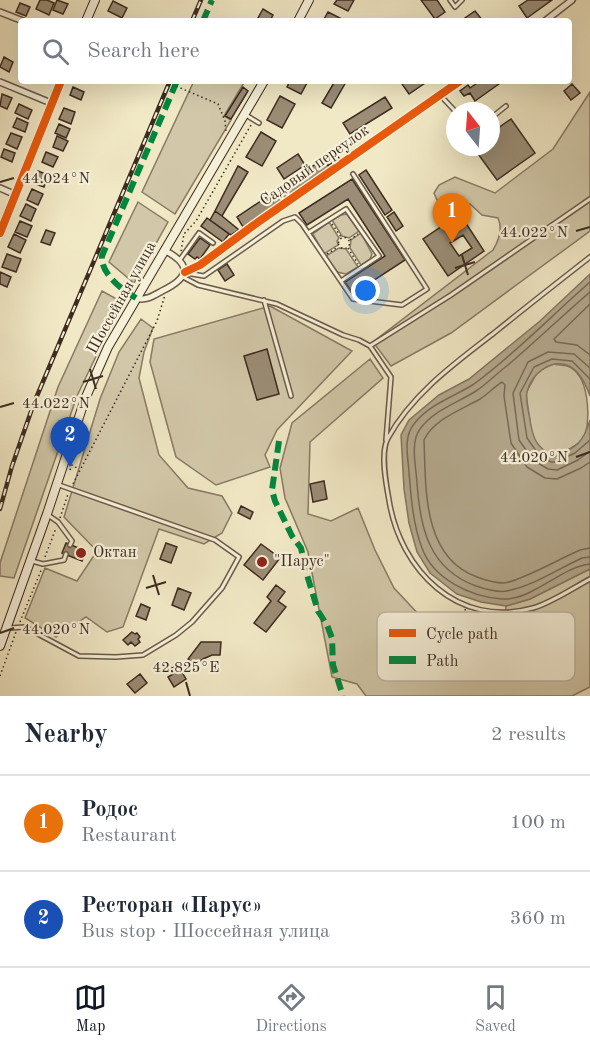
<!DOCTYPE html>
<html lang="en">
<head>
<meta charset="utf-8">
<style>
	:root { --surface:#fff; --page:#f6f6f7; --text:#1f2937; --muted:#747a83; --line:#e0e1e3; --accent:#111827 }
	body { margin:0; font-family:"Old Standard TT",serif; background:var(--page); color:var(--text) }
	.compass { position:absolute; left:446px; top:102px; width:54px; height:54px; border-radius:50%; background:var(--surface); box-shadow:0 6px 24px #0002; rotate:343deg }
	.you { position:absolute; left:366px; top:291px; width:21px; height:21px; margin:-15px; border:4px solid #fff; border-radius:50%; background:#1a73e8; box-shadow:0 0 0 9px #1a73e833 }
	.badge { display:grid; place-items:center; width:39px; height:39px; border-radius:50%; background:var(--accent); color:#fff; font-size:20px; font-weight:700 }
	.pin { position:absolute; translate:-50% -50px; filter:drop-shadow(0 2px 3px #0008) }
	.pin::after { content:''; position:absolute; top:32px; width:21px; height:18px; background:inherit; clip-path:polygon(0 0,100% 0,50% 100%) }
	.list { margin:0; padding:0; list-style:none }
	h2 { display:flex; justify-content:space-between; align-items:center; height:78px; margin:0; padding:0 24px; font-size:26px }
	h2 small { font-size:20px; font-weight:400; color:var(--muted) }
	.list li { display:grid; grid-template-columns:39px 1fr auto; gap:18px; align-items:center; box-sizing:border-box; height:96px; padding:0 24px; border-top:2px solid var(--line) }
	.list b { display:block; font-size:22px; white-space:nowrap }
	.list p { margin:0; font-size:20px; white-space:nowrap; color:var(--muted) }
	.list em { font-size:20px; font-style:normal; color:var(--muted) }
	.icon { flex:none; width:33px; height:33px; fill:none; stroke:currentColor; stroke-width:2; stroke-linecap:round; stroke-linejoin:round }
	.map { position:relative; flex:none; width:590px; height:696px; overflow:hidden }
	.search { position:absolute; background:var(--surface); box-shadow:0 6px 24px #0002; left:18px; right:18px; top:18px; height:66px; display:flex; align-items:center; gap:15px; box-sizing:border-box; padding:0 21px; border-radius:6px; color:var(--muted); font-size:22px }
	.sheet { height:270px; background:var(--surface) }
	nav { display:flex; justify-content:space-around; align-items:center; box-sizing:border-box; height:84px; border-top:2px solid var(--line); background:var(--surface); font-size:16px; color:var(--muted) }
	nav a { display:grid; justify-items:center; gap:3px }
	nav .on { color:var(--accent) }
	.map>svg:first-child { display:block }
	.green { fill:#d2c8a9; stroke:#887a64; stroke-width:1.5 }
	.water { fill:#b4a88d; stroke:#847661; stroke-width:1.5 }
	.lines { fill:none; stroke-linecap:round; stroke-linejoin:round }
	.shore { stroke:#786a56; stroke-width:1.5 }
	.building { fill:#9b8d76; stroke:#3d2b20; stroke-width:1.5; fill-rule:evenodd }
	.lane-casing { stroke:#6a5a49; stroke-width:6 }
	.street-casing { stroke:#6a5a49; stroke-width:8 }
	.secondary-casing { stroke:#3d2b20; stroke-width:10 }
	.path { stroke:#3d2b20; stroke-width:1.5; stroke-dasharray:1.5 3; stroke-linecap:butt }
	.lane { stroke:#f6f0d9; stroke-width:3 }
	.street { stroke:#f6f0d9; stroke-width:5 }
	.secondary { stroke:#f6f0d9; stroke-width:8 }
	.rail-casing { stroke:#3d2b20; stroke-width:4.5 }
	.rail { stroke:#f6f0d9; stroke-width:2; stroke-dasharray:7; stroke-linecap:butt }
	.quiet { stroke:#00873e; stroke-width:6; stroke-dasharray:12 6; stroke-linecap:butt }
	.cycleway-casing { stroke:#f6f0d9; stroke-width:11 }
	.cycleway { stroke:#e8590c; stroke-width:8 }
	.ticks { fill:none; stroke:#3d2b20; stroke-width:2 }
	.poi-dot { fill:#8f2418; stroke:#f6f0d9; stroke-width:2 }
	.labels { text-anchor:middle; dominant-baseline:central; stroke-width:4.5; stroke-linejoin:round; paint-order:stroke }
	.street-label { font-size:16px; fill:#3d2b20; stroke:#f6f0d9 }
	.poi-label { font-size:16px; fill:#3d2b20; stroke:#f6f0d9; text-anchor:start }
	.key { fill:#f6f0d9; stroke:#beb5a2; stroke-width:1.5 }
	.key-label { font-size:16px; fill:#3d2b20 }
	.ticks-label { font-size:15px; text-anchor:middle; fill:#3d2b20; stroke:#f6f0d9; stroke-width:4.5; stroke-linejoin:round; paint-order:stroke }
</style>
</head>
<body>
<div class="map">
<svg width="590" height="696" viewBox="0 0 590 696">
	<rect width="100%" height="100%" fill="#f1e8c5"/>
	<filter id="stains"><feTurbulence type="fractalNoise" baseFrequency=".00333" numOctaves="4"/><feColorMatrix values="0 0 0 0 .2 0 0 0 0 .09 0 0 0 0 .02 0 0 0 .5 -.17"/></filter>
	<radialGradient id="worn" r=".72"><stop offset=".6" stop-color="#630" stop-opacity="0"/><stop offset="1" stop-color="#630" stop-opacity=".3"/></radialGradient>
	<path class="green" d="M194,81H245L224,116L231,120L175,214L142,192Z
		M590,92V231L451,333L391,366L373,342L493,250C499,240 503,229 498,218L482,215L470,204L437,200L434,193L439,185L455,177L495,193L553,149Z
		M138,202L168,222L134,283L109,262Z
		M347,214L359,231L349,238L342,236L332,220L341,215Z
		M329,222L339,238L337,241L338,245L324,254L313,234Z
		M361,233L372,254L370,259L361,265L350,248L351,240Z
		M339,248L346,249L358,267L346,274L337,272L326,256Z
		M102,291L122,302L77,396L14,578L0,576V563L58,387Z
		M270,306L352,351L277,430L265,455L270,467L216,485L176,457L150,362L154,339Z
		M141,319L153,328L144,352L139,378L159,455L188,488L222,496L232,513L222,533L204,544L159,529L123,627L107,632L86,617L56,637L25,618L45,568L77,581L97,551L64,517L100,399L119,352Z
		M370,359L383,378L310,442L308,514L331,521L358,508L375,550L394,588L424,620L396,656L422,677L462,667L505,623L506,606L530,599L590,569V687L572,696H366L357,684L332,677L308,552L285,498L280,468L292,423Z
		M553,364C558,365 563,365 567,366C590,374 590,417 585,437C579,446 563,452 554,457L542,450L532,437L526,393L538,371Z"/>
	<path class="water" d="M590,274V396C586,385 580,371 569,366C550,358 531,375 527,392C525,400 529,412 530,420C533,439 536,447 554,457C576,447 583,444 590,420V569L530,599L506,606L481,602L457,594L430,573L417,552L409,523L404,489L401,435L409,420L439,395L469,379L540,321Z"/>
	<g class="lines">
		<path class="shore" d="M590,282C551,316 515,354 474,384C454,397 429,404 414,424C403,437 408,457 409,472C411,497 413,525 422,548C433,579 471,597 502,599C532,601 561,567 590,564
			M590,292C562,316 536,341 508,365C497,373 487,384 476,391C457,403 434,410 420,429C410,442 416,467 417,483C420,528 429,569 476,586C485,589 497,593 507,591C533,586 558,569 582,558L590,557
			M590,304L554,339L556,342L577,345L590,355
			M590,368L574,354L548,352L528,362L513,393L519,440L533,460L548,469L557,470L578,460L590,451
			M590,379L572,361L552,359L534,367L520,393L527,438L539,455L551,462H556L575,453L590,440
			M590,462L581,468L557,479L545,478L527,467L511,443L504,396L505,385L502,382C494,387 488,394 480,399C461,410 434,419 424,440C426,488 422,557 477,577C485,580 495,583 504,583C521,581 561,558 580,550L590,548"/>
	</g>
	<path class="building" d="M40,0H47L54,3L49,15L36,9Z
		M57,0L68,4L63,14L53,10Z
		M337,0H354L348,11L334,4Z
		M421,0H437L445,12L435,19Z
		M528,0H552L527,18L519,6Z
		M113,1L127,8L122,18L108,11Z
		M20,3L30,7L26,16L16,12Z
		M263,9L273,15L270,21H264L258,18Z
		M475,11L483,21H467L465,18Z
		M328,12L342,19L341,21H323Z
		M4,57L13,62L9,72L0,67Z
		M290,81H308L301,94L287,87Z
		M335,81L346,82L331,108L322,103Z
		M406,81H428L409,94L402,84Z
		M480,81H503L475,101L470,93L464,96L460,91L468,85L470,88Z
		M572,84L580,93L571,100L564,91Z
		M73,87L84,92L81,100L70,95Z
		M243,87L248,91L231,119L225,116Z
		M2,94L12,98L7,109L0,106Z
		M280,96L295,104L282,128L267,120Z
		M385,97L392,108L350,134L343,123Z
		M19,104L32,110L28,119L15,113Z
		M64,108L75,112L71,124L59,119Z
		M17,118L28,123L25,132L13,127Z
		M511,119L535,153L497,180L473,147H491V133Z
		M59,124L70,129L66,138L55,133Z
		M261,132L276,141L262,166L246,157Z
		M11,133L22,137L17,149L6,144Z
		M57,136L68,141L63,151L53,147Z
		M4,149L15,153L12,162L1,157Z
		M333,150L339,158L329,165L323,157Z
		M46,152L58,157L53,167L42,162Z
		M298,154L305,165L284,179L277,168Z
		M323,159L329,167L243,227L237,217Z
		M238,166L248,172L222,216L215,211Z
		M366,170L392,210L385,215L359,175Z
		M38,171L48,175L44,187L33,183Z
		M352,179L405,260L353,294L345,282L385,256L348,199L307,225L299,213Z
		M32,189L43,194L38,205L27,200Z
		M26,204L36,209L31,221L20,216Z
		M215,211L222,216L239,230L231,235L210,220Z
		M394,212L403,226L396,231L387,217Z
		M460,214L484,251L448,276L423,239ZM463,235L472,248L459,256L450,243Z
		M207,218L229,234L223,242L201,226Z
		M20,221L32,226L27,237L15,232Z
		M46,230L55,233L50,245L41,242Z
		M14,234L26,240L20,253L8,247Z
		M200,238L210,245L200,259L197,257L195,259L188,254Z
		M7,254L21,259L16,272L2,267Z
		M227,264L234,275L225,281L218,270Z
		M0,272L11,277L7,287L0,284Z
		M267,349L279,394L257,400L244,356Z
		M324,481L327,499L313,502L310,484Z
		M241,506L253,512L250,519L238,513Z
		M66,543L86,551L82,561L62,553Z
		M166,543L177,547L171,563L160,559Z
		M261,544L280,558L263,580L244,565Z
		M276,585L285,592L278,601L286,607L266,632L254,623L271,601L267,597Z
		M178,588L191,593L184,610L172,605Z
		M141,604L150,608L146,620L136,616Z
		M132,632L135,634L137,633L140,637L138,639L140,642L135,646L131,642L128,645L123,640Z
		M201,642H221L220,655H212L203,659L196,665L188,659Z
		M178,665L186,679L174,687L168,677L173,674L170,669Z
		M140,674L147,683L135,693L127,684Z"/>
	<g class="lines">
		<defs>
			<path id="lane" d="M450,0L455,7L462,0
				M440,95L455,111
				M246,115L259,123
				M491,118L506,106
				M308,233L346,209L379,256L341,281
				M590,257C558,282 526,307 494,333C455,363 412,394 388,438C380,452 386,484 389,500C400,570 458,629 533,608C551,603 573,588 590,579
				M179,261L199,233L213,243
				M186,273L204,276L283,221L295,217L302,224L353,299L402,305L427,289L353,174
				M183,277L198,285L277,304L343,335L359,340L370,346L391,377L386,440
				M264,300L291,396
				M370,346L451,295L590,199
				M48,515L58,522L72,541L70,545
				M32,561L43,564L64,560L66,554
				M9,628L25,627L79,656L116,657L143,655L176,635L192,622L222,588L239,557L215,540L59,485"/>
			<path id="street" d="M0,12L23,21
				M545,21L572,0
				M0,82L51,103
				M0,188L16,195
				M185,272L200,265L254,225L460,81
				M136,298C146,301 153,296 162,291C189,278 193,265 164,250"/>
			<path id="secondary" d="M86,21L95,0
				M298,21L309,0
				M0,233L61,81
				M0,646L47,514L85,399L108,347L264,81"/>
		</defs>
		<use href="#lane" class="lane-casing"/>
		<use href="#street" class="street-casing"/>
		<use href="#secondary" class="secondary-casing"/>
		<path class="path" d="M164,81L218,104L225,121L226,132
			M332,224L341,237
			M338.5 243a5.5 5.5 0 1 1 11 0a5.5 5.5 0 1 1-11 0Z
			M350,240L358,234
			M348,248L358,264
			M181,251L184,234L196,221L251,125
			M327,254L338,247
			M70,470L72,465L79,469
			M73,484L157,321L165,295
			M60,518L68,494
			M45,557L56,528
			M465,609L469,621L501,655
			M20,622L42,568
			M0,676L16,632"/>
		<use href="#lane" class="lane"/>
		<use href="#street" class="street"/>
		<use href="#secondary" class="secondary"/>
		<defs>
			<path id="rail" d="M192,21L201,0
				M0,509L12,466L34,403L170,81"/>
		</defs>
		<use href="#rail" class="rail-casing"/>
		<use href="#rail" class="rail"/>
		<path class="quiet" d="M203,21L212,0
			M136,298C122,290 100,273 102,256L177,81
			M279,441L272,490L275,501L292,536L301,548L307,575L318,611L327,625L332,638L333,665L343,696"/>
		<defs>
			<path id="cycleway" d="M0,233L61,81
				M185,272L200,265L254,225L460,81"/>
		</defs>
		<use href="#cycleway" class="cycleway-casing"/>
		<use href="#cycleway" class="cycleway"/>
	</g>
	<path class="ticks" d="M0,182L14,178M576,231L590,227M462,255L468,275M455,268L475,262M90,369L96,389M83,382L103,376M0,407L14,403M576,457L590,452M153,575L159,595M146,588L166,582M0,633L14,628M186,682L190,696"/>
	<g class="poi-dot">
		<circle cx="81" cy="553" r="6"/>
		<circle cx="262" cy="562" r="6"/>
	</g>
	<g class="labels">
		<g class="street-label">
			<text transform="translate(315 166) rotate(-35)">Садовый переулок</text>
			<text transform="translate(122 298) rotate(-61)">Шоссейная улица</text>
		</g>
		<g class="poi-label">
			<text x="93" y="553">Октан</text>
			<text x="274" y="562">"Парус"</text>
		</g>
	</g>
	<rect x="377" y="612" width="198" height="69" rx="9" class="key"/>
	<rect x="389" y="629" width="27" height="8" fill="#e8590c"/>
	<rect x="389" y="656" width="27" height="8" fill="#00873e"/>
	<g class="key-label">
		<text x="426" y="639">Cycle path</text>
		<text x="426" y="666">Path</text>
	</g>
	<g class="ticks-label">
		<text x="56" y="183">44.024°N</text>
		<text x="534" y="237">44.022°N</text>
		<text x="56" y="408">44.022°N</text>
		<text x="534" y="462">44.020°N</text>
		<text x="56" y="634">44.020°N</text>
		<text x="186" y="672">42.825°E</text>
	</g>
	<rect width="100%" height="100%" filter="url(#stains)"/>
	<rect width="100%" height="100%" fill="url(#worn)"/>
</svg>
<svg class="compass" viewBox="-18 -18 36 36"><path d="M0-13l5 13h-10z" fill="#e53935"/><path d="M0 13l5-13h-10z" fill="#747a83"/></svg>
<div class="you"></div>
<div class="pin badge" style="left:452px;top:243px;background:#e8710a">1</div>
<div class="pin badge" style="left:70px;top:467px;background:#1a4fb4">2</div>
<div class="search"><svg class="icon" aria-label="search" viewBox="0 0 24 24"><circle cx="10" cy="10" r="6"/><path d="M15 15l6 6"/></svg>Search here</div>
</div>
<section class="sheet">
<h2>Nearby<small>2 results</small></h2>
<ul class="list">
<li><span class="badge" style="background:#e8710a">1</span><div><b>Родос</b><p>Restaurant</p></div><em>100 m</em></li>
<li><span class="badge" style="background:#1a4fb4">2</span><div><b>Ресторан «Парус»</b><p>Bus stop · Шоссейная улица</p></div><em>360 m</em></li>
</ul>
</section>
<nav>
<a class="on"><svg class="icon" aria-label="map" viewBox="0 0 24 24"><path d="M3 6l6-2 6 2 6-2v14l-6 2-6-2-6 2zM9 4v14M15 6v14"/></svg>Map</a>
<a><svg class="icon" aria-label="directions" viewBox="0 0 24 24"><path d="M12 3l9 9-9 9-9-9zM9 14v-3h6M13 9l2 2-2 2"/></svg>Directions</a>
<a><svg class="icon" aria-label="saved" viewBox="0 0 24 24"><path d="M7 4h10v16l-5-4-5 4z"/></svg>Saved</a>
</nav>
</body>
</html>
